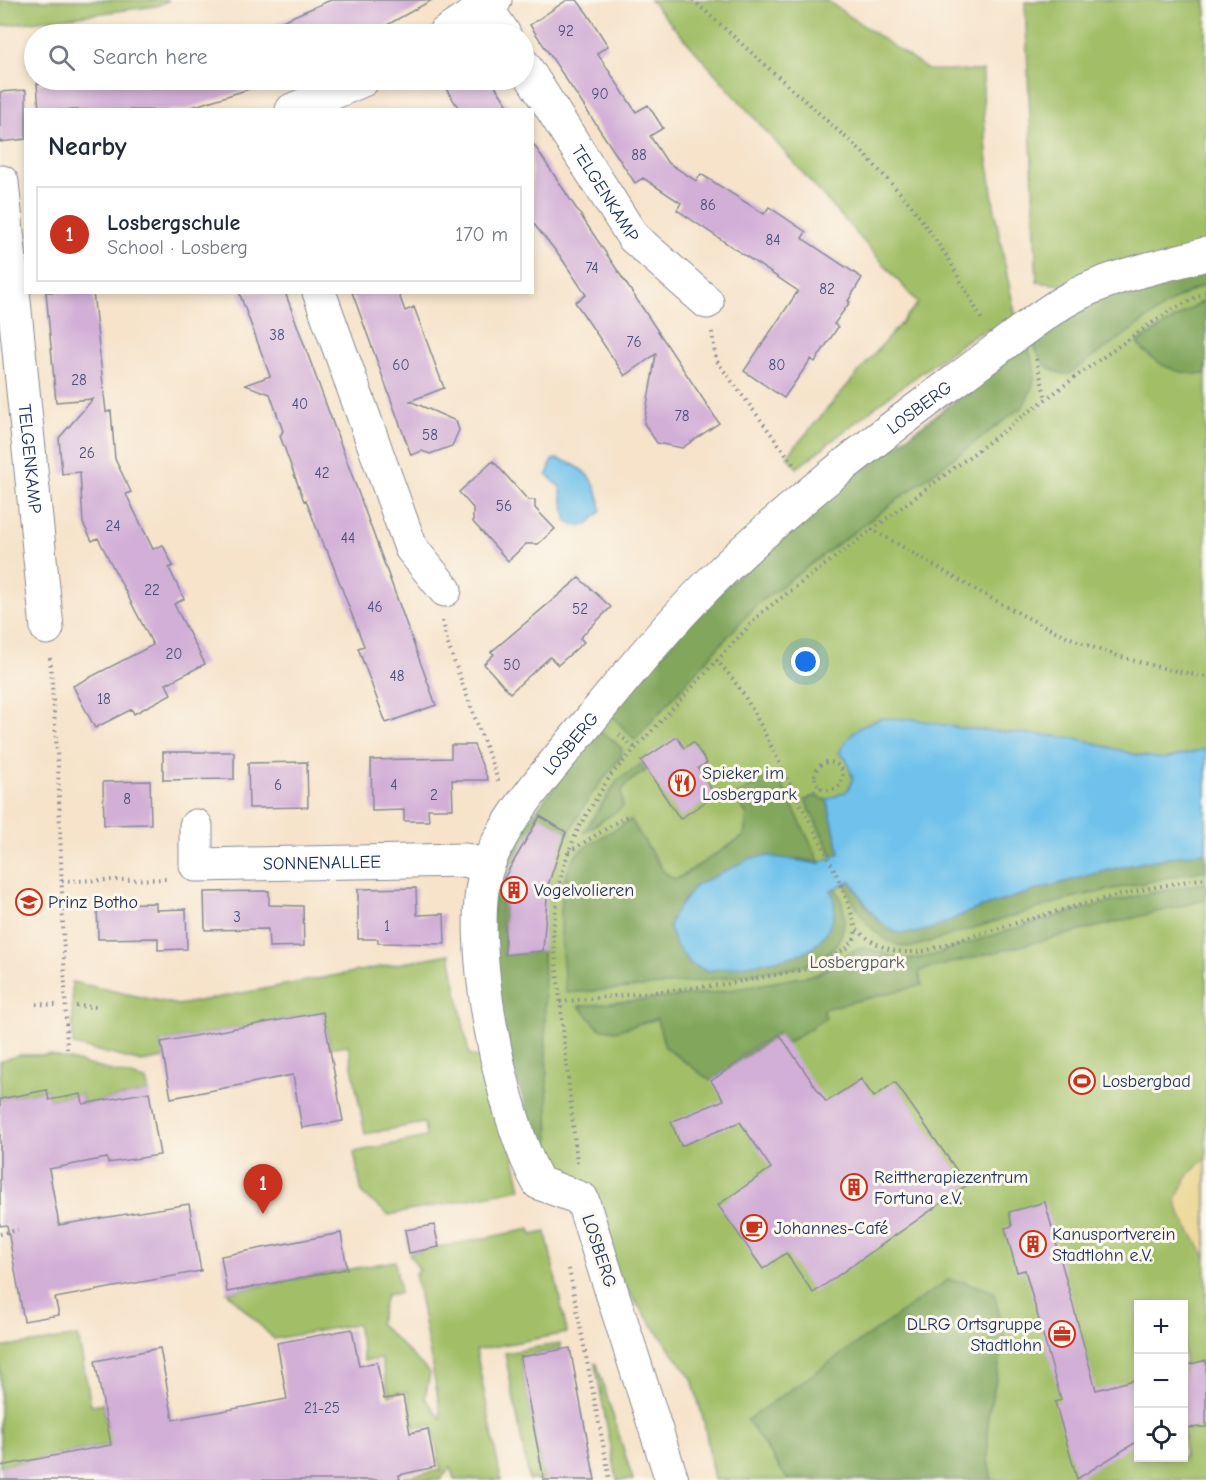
<!DOCTYPE html>
<html lang="en">
<head>
<meta charset="utf-8">
<style>
	:root { --surface:#fff; --page:#f6f6f7; --text:#1f2937; --muted:#747a83; --line:#e0e1e3; --accent:#c8321e }
	body { margin:0; font-family:"Comic Neue",sans-serif; background:var(--page); color:var(--text) }
	.controls { position:absolute; right:18px; bottom:18px; display:grid; overflow:hidden; border-radius:0px; box-shadow:0 3px 9px #0003 }
	.controls button { width:54px; height:54px; display:grid; place-items:center; padding:0; border:0; border-bottom:2px solid var(--line); background:var(--surface); color:var(--text); font:30px sans-serif }
	.you { position:absolute; left:806px; top:662px; width:21px; height:21px; margin:-15px; border:4px solid #fff; border-radius:50%; background:#1a73e8; box-shadow:0 0 0 9px #1a73e833 }
	.badge { display:grid; place-items:center; width:39px; height:39px; border-radius:50%; background:var(--accent); color:#fff; font-size:20px; font-weight:700 }
	.pin { position:absolute; translate:-50% -50px; filter:drop-shadow(0 2px 3px #0008) }
	.pin::after { content:''; position:absolute; top:32px; width:21px; height:18px; background:inherit; clip-path:polygon(0 0,100% 0,50% 100%) }
	.list { margin:0; padding:0; list-style:none }
	h2 { display:flex; justify-content:space-between; align-items:center; height:78px; margin:0; padding:0 24px; font-size:26px }
	h2 small { font-size:20px; font-weight:400; color:var(--muted) }
	.list li { display:grid; grid-template-columns:39px 1fr auto; gap:18px; align-items:center; box-sizing:border-box; height:96px; margin:0 12px 12px; padding:0 12px; border:2px solid var(--line); border-radius:0px }
	.list b { display:block; font-size:22px; white-space:nowrap }
	.list p { margin:0; font-size:20px; white-space:nowrap; color:var(--muted) }
	.list em { font-size:20px; font-style:normal; color:var(--muted) }
	.icon { flex:none; width:33px; height:33px; fill:none; stroke:currentColor; stroke-width:2; stroke-linecap:round; stroke-linejoin:round }
	.map { position:relative; flex:none; width:1206px; height:1480px; overflow:hidden }
	.search { position:absolute; background:var(--surface); box-shadow:0 3px 9px #0003; left:24px; top:24px; width:510px; height:66px; display:flex; align-items:center; gap:15px; box-sizing:border-box; padding:0 21px; border-radius:33px; color:var(--muted); font-size:22px }
	.panel { position:absolute; background:var(--surface); box-shadow:0 3px 9px #0003; left:24px; top:108px; width:510px; height:186px; border-radius:0px }
	.map>svg:first-child { display:block }
	.green { fill:#a2bf67; stroke:#5e7762; stroke-width:1.5; fill-rule:evenodd }
	.forest { fill:#81a65c; stroke:#4e6a5d; stroke-width:1.5 }
	.sand { fill:#eeda9e; stroke:#84847e; stroke-width:1.5 }
	.water { fill:#70c2ec; stroke:#4678a5; stroke-width:1.5 }
	.building { fill:#d2afd7 }
	.lines { fill:none; stroke-linecap:round; stroke-linejoin:round }
	.street-casing { stroke:#888994; stroke-width:35 }
	.path { stroke:#888994; stroke-width:4; stroke-dasharray:1.5 4.5; stroke-linecap:butt }
	.street { stroke:#fff; stroke-width:33 }
	.labels { text-anchor:middle; dominant-baseline:central; stroke-width:6; stroke-linejoin:round; paint-order:stroke }
	.number-label { font-size:15px; fill:#494f7c }
	.street-label { font-size:18px; fill:#1b2f5e; stroke:#fbf7ec }
	.poi-label { font-size:18px; fill:#1b2f5e; stroke:#fbf7ec; text-anchor:start }
	.park-label { font-size:18px; fill:#445a61; stroke:#fbf7ec }
</style>
</head>
<body>
<div class="map">
<svg width="1206" height="1480" viewBox="0 0 1206 1480">
	<rect width="100%" height="100%" fill="#fbf7ec"/>
	<filter id="ink" filterUnits="userSpaceOnUse"><feTurbulence type="fractalNoise" baseFrequency=".0167" numOctaves="2"/><feDisplacementMap in="SourceGraphic" scale="12" xChannelSelector="R" yChannelSelector="G"/><feConvolveMatrix kernelMatrix="1 2 1 2 8 2 1 2 1" color-interpolation-filters="sRGB"/></filter>
	<filter id="wash" filterUnits="userSpaceOnUse"><feTurbulence type="fractalNoise" baseFrequency=".008" numOctaves="4" result="noise"/><feDisplacementMap in="SourceGraphic" scale="24" xChannelSelector="R" yChannelSelector="G"/><feGaussianBlur stdDeviation="1.35" result="paint"/><feColorMatrix in="noise" values="0 0 0 0 0 0 0 0 0 0 0 0 0 0 0 0 0 1.4 0 .05"/><feComposite in="paint" operator="in"/></filter>
	<g filter="url(#wash)">
		<rect width="100%" height="100%" fill="#f6e3ca"/>
		<path class="green" d="M0,0H169L157,6L0,26Z
			M650,0H826L928,70L983,71C982,160 999,237 1017,323L1020,327H998L974,335L889,396L797,468L787,456L918,303Z
			M1065,0H1206V245L1061,285L1037,282L1025,2Z
			M1206,261V1480H714L704,1422L692,1379L624,1286L550,1175L487,893L610,714L1025,339ZM1138,1304H1184V1458H1138Z
			M450,954L469,1054L493,1063L521,1189L389,1215L362,1194L354,1152L426,1137L424,1123L365,1134L348,1045L330,1048L323,1012L161,1042L164,1058L142,1062L73,1045L72,982L178,1005Z
			M19,1055H51L146,1080L149,1092L83,1104L81,1094L49,1100L47,1090L0,1099V1061Z
			M530,1229L532,1235L546,1232L567,1333L476,1350L501,1480H454L451,1467L440,1480H404V1477L441,1470L432,1425L414,1428L407,1391L389,1395L381,1359L364,1361L357,1324L274,1339L227,1292L395,1261L400,1293L386,1295L379,1323L430,1373L425,1398L442,1420L415,1273L420,1271L409,1253Z
			M78,1336L91,1405L103,1403L107,1426L128,1422L132,1441L0,1466V1348Z
			M560,1343L561,1349L520,1357L544,1480H529L505,1353Z
			M595,1363L597,1364L633,1480H617Z"/>
		<path class="forest" d="M1206,261V284L1177,298L1069,374C1047,374 1038,358 1032,339L1063,314Z
			M1206,299V374C1176,375 1155,365 1137,343Z
			M1027,347C1039,370 1036,385 1022,407L756,605L635,740L610,714L685,627L784,529Z
			M595,731C606,733 615,741 622,749L621,757L590,796L568,834L566,832L504,878L505,955L543,951L550,1175L513,1070L488,958L496,864Z
			M643,763L647,770L627,783L621,793L623,807L583,833L618,780Z
			M776,772L820,863L799,859L695,886L673,915L669,927L675,944L691,964L707,971L812,949L831,890L836,888C850,916 847,946 815,961C800,969 779,969 762,972C697,983 632,988 566,993C562,958 553,884 576,855C587,843 616,829 631,820L664,872L675,879L680,877L744,836L747,815L735,796Z
			M814,796L827,800L840,853L833,857L805,800Z
			M1206,852V870L1075,897L912,947C877,947 857,912 845,884L851,881C859,897 881,931 901,932C930,935 952,917 979,908C1053,885 1128,861 1206,852Z
			M1206,883V900L919,971L922,985L823,1009L826,1018L786,1044L778,1034L711,1081L665,1047L657,1019L615,1031L599,1028L579,1006L713,993L818,974L856,949L866,948L904,960L927,957C1018,926 1111,898 1206,883Z
			M948,1280L965,1282L994,1292L1005,1338L988,1416V1461L992,1480H788L747,1420Z"/>
		<path class="sand" d="M1206,1159V1257L1182,1218L1176,1201C1182,1183 1190,1170 1206,1159Z"/>
		<path class="water" d="M557,459C585,465 599,482 601,511L587,525L575,526L567,522L560,487L547,475L552,460Z
			M882,718L913,719L960,728L1076,738L1137,755L1164,759L1206,749V852C1128,861 1053,885 979,908C952,917 930,936 900,933C879,930 861,897 851,881L831,890C840,910 830,934 812,948C796,960 730,967 707,971L691,964L675,944L669,927L673,915L695,886L751,858L769,856L818,864L840,853L827,800L847,791L853,779L846,759L839,753C851,731 858,726 882,718Z"/>
		<g id="blocks">
			<path class="building" d="M331,0H432L371,34H252Z
				M567,0H577L587,13L608,46L597,53L636,112L648,105L663,128L650,136L667,162L696,181L701,174L764,214L769,207L806,232L802,238L862,278L848,301L850,302L834,324L838,327L815,362L811,359L784,398L744,371L798,291L677,210L681,203L643,178L635,183L530,25Z
				M77,80H258L259,86L182,110H39L37,84Z
				M440,80H491L511,110H460Z
				M26,90V139L0,142V92Z
				M532,142L719,423L682,448L657,443L644,423L656,354L625,376L575,302L586,295L560,256L532,222Z
				M46,292H93L106,412L111,411L115,459L131,492L126,494L153,549L163,545L173,566L169,568L184,599L174,604L205,664L166,684L171,694L134,714L132,709L95,728L73,686L153,645L98,538L92,541L83,523L80,472L62,474L59,438L93,399L56,402Z
				M239,292H285L436,705L386,723L358,648L364,646L327,550L324,548L306,500L304,501L280,436L283,431L270,394L245,385L270,376Z
				M352,292H398L405,311L414,307L444,388L410,401L456,421L459,430L452,446L430,454L422,451L411,455Z
				M493,461L528,500H535V508L555,529L538,544H526L508,561L473,522V508L459,492Z
				M579,578L611,607L580,638L584,642L558,665L550,657L510,693L484,664L494,654L491,652Z
				M677,737L684,748L693,742L707,763L698,768L715,795L680,819L641,761Z
				M451,745H474L488,780H452L453,809H428L429,821H404V810L372,811L371,760L451,758Z
				M163,752H234V779L163,780Z
				M307,762L308,807L249,808L248,763Z
				M150,781L151,824L104,825L103,782Z
				M540,816L566,832L548,885L543,951L505,955L504,878Z
				M416,888L417,915L444,914L445,944L378,943V939H358V889Z
				M269,891V905L303,906L304,946L269,947L268,929L205,930L204,892Z
				M156,903V910L186,909L187,949L158,950V938L98,939L97,904Z
				M323,1012L343,1121L302,1128L293,1075L171,1098L161,1042Z
				M779,1034L826,1102L861,1079L874,1097L895,1082L967,1185L813,1293L786,1253L763,1269L718,1205L771,1168L740,1122L681,1146L671,1122L724,1100L711,1081Z
				M47,1090L49,1100L81,1094L83,1104L149,1092L160,1155L108,1163L107,1158L49,1169L59,1225L189,1204L201,1271L55,1298L59,1315L24,1321L7,1225L0,1226V1099Z
				M1045,1202L1096,1390L1138,1379V1441L1077,1479L1055,1402L1061,1400L1025,1270L1017,1272L1005,1228L1012,1226L1009,1212Z
				M434,1225L439,1247L409,1253L405,1230Z
				M341,1233L347,1269L227,1292L221,1256Z
				M352,1329L359,1366L377,1362L384,1399L403,1396L410,1433L428,1429L435,1467L399,1475L400,1480H0V1466L111,1445L95,1361L160,1348L173,1420L287,1399L277,1343Z
				M570,1348L595,1480H544L520,1357Z
				M1206,1360V1427L1184,1428V1366Z"/>
		</g>
	</g>
	<g filter="url(#ink)">
		<use href="#blocks" fill-opacity="0" stroke="#888994" stroke-width="1.5"/>
		<g class="lines">
			<defs>
				<g id="street">
					<path d="M486,7L504,34"/>
					<path d="M444,34L495,0"/>
					<path id="s1" d="M524,65L633,237L707,302"/>
					<path d="M292,110L363,80"/>
					<path id="s2" d="M2,182L47,628"/>
					<path d="M319,292L411,548L445,590"/>
					<path id="s3" d="M196,826V865L465,860L487,866"/>
					<path id="s4" d="M672,1480L582,1199L539,1183C503,1122 464,936 487,868C502,822 551,767 582,730C623,680 664,629 710,583C785,509 870,443 955,381C991,355 1027,324 1065,301C1107,276 1159,267 1206,254"/>
				</g>
			</defs>
			<use href="#street" class="street-casing"/>
			<path class="path" d="M693,0L865,155L911,205L948,258L983,322
				M712,332L716,360L795,466
				M1036,359L1046,399
				M871,529C944,570 1017,618 1095,648C1131,661 1168,670 1206,677
				M443,621L447,642L499,783
				M50,658L58,765L67,1052
				M716,660C748,691 766,738 787,778C812,827 842,876 856,929
				M619,735L635,748
				M815 776a14 14 0 1 1 28 0a14 14 0 1 1-28 0Z
				M798,799L822,787
				M569,852L628,815
				M62,881L169,879
				M560,1002L727,984L813,968L847,948L854,940L856,929C878,948 896,955 925,951C1018,922 1109,893 1206,878
				M36,1004L57,1005
				M76,1006L97,1007
				M577,1163L553,933L559,884L568,853L579,827L610,776L761,613L1082,372L1166,313L1206,292
				M0,1234L18,1230
				M569,1269L610,1480"/>
			<use href="#street" class="street"/>
		</g>
	</g>
	<defs>
		<symbol id="restaurant-ring" viewBox="-11 -11 22 22"><circle r="9.5" fill="#fbf7ec" stroke="#c8321e" stroke-width="1.5"/><path d="M-5-6h1v4h1v-4h1v4h1v-4h1v5L-1.5 .5V6h-2V.5L-5-1ZM5-6V6H3V1.5H1.5Q1.5-4 5-6Z" fill="#c8321e"/></symbol>
		<symbol id="building-ring" viewBox="-11 -11 22 22"><circle r="9.5" fill="#fbf7ec" stroke="#c8321e" stroke-width="1.5"/><path d="M-4-6H4V6H1V3H-1V6H-4ZM-2.5-4.3h1.7v1.8h-1.7ZM.8-4.3h1.7v1.8H.8ZM-2.5-1h1.7V.8h-1.7ZM.8-1h1.7V.8H.8Z" fill="#c8321e"/></symbol>
		<symbol id="school-ring" viewBox="-11 -11 22 22"><circle r="9.5" fill="#fbf7ec" stroke="#c8321e" stroke-width="1.5"/><path d="M0-5L7-2L0 1L-7-2ZM-4 1L0 2.5L4 1V4Q0 6-4 4Z" fill="#c8321e"/></symbol>
		<symbol id="stadium-ring" viewBox="-11 -11 22 22"><circle r="9.5" fill="#fbf7ec" stroke="#c8321e" stroke-width="1.5"/><path d="M0-5a6.5 5 0 1 0 0 10a6.5 5 0 1 0 0-10ZM-3.5-1.8h7v3.6h-7Z" fill="#c8321e"/></symbol>
		<symbol id="cafe-ring" viewBox="-11 -11 22 22"><circle r="9.5" fill="#fbf7ec" stroke="#c8321e" stroke-width="1.5"/><path d="M-5.5-4.5H6V0H3Q3 3.5 0 3.5H-2.5Q-5.5 3.5-5.5 0ZM3-3.2v2h1.7v-2ZM-6 4.5H4V6H-6Z" fill="#c8321e"/></symbol>
		<symbol id="office-ring" viewBox="-11 -11 22 22"><circle r="9.5" fill="#fbf7ec" stroke="#c8321e" stroke-width="1.5"/><path d="M-6-3h4V-5.5h4V-3h4V5H-6ZM-1-4.5V-3h2v-1.5ZM-6 0V1H6V0Z" fill="#c8321e"/></symbol>
	</defs>
	<g fill-rule="evenodd">
		<use href="#restaurant-ring" x="667" y="768" width="30" height="30"/>
		<use href="#building-ring" x="499" y="875" width="30" height="30"/>
		<use href="#school-ring" x="14" y="887" width="30" height="30"/>
		<use href="#stadium-ring" x="1067" y="1066" width="30" height="30"/>
		<use href="#building-ring" x="839" y="1172" width="30" height="30"/>
		<use href="#cafe-ring" x="739" y="1213" width="30" height="30"/>
		<use href="#building-ring" x="1018" y="1229" width="30" height="30"/>
		<use href="#office-ring" x="1047" y="1319" width="30" height="30"/>
	</g>
	<g class="labels">
		<g class="number-label">
			<text x="566" y="31">92</text>
			<text x="600" y="94">90</text>
			<text x="639" y="155">88</text>
			<text x="708" y="205">86</text>
			<text x="773" y="240">84</text>
			<text x="592" y="268">74</text>
			<text x="827" y="289">82</text>
			<text x="277" y="335">38</text>
			<text x="634" y="342">76</text>
			<text x="401" y="365">60</text>
			<text x="777" y="365">80</text>
			<text x="79" y="380">28</text>
			<text x="300" y="404">40</text>
			<text x="682" y="416">78</text>
			<text x="430" y="435">58</text>
			<text x="87" y="453">26</text>
			<text x="322" y="473">42</text>
			<text x="504" y="506">56</text>
			<text x="113" y="526">24</text>
			<text x="348" y="538">44</text>
			<text x="152" y="590">22</text>
			<text x="375" y="607">46</text>
			<text x="580" y="609">52</text>
			<text x="174" y="654">20</text>
			<text x="512" y="665">50</text>
			<text x="397" y="676">48</text>
			<text x="104" y="699">18</text>
			<text x="278" y="785">6</text>
			<text x="394" y="785">4</text>
			<text x="434" y="795">2</text>
			<text x="127" y="799">8</text>
			<text x="237" y="917">3</text>
			<text x="387" y="926">1</text>
			<text x="322" y="1408">21-25</text>
		</g>
		<g class="street-label">
			<text stroke="none"><textPath href="#s1" startOffset="152">TELGENKAMP</textPath></text>
			<text stroke="none"><textPath href="#s4" startOffset="1302">LOSBERG</textPath></text>
			<text stroke="none"><textPath href="#s2" startOffset="278">TELGENKAMP</textPath></text>
			<text stroke="none"><textPath href="#s4" startOffset="816">LOSBERG</textPath></text>
			<text stroke="none"><textPath href="#s3" startOffset="165">SONNENALLEE</textPath></text>
			<text transform="translate(599 1251) rotate(72)">LOSBERG</text>
		</g>
		<g class="poi-label">
			<text x="702" y="773">Spieker im<tspan x="702" dy="21">Losbergpark</tspan></text>
			<text x="534" y="890">Vogelvolieren</text>
			<text x="48" y="902">Prinz Botho</text>
			<text x="1102" y="1081">Losbergbad</text>
			<text x="874" y="1177">Reittherapiezentrum<tspan x="874" dy="21">Fortuna e.V.</tspan></text>
			<text x="774" y="1228">Johannes-Café</text>
			<text x="1052" y="1234">Kanusportverein<tspan x="1052" dy="21">Stadtlohn e.V.</tspan></text>
			<text x="1042" y="1324" text-anchor="end">DLRG Ortsgruppe<tspan x="1042" dy="21">Stadtlohn</tspan></text>
		</g>
		<g class="park-label">
			<text x="857" y="962">Losbergpark</text>
		</g>
	</g>
</svg>
<div class="controls">
<button>+</button>
<button>−</button>
<button><svg class="icon" aria-label="locate" viewBox="0 0 24 24"><circle cx="12" cy="12" r="6"/><path d="M12 2v4M12 18v4M2 12h4M18 12h4"/></svg></button>
</div>
<div class="you"></div>
<div class="pin badge" style="left:263px;top:1214px">1</div>
<div class="search"><svg class="icon" aria-label="search" viewBox="0 0 24 24"><circle cx="10" cy="10" r="6"/><path d="M15 15l6 6"/></svg>Search here</div>
<section class="panel">
<h2>Nearby<small></small></h2>
<ul class="list">
<li><span class="badge">1</span><div><b>Losbergschule</b><p>School · Losberg</p></div><em>170 m</em></li>
</ul>
</section>
</div>
</body>
</html>
